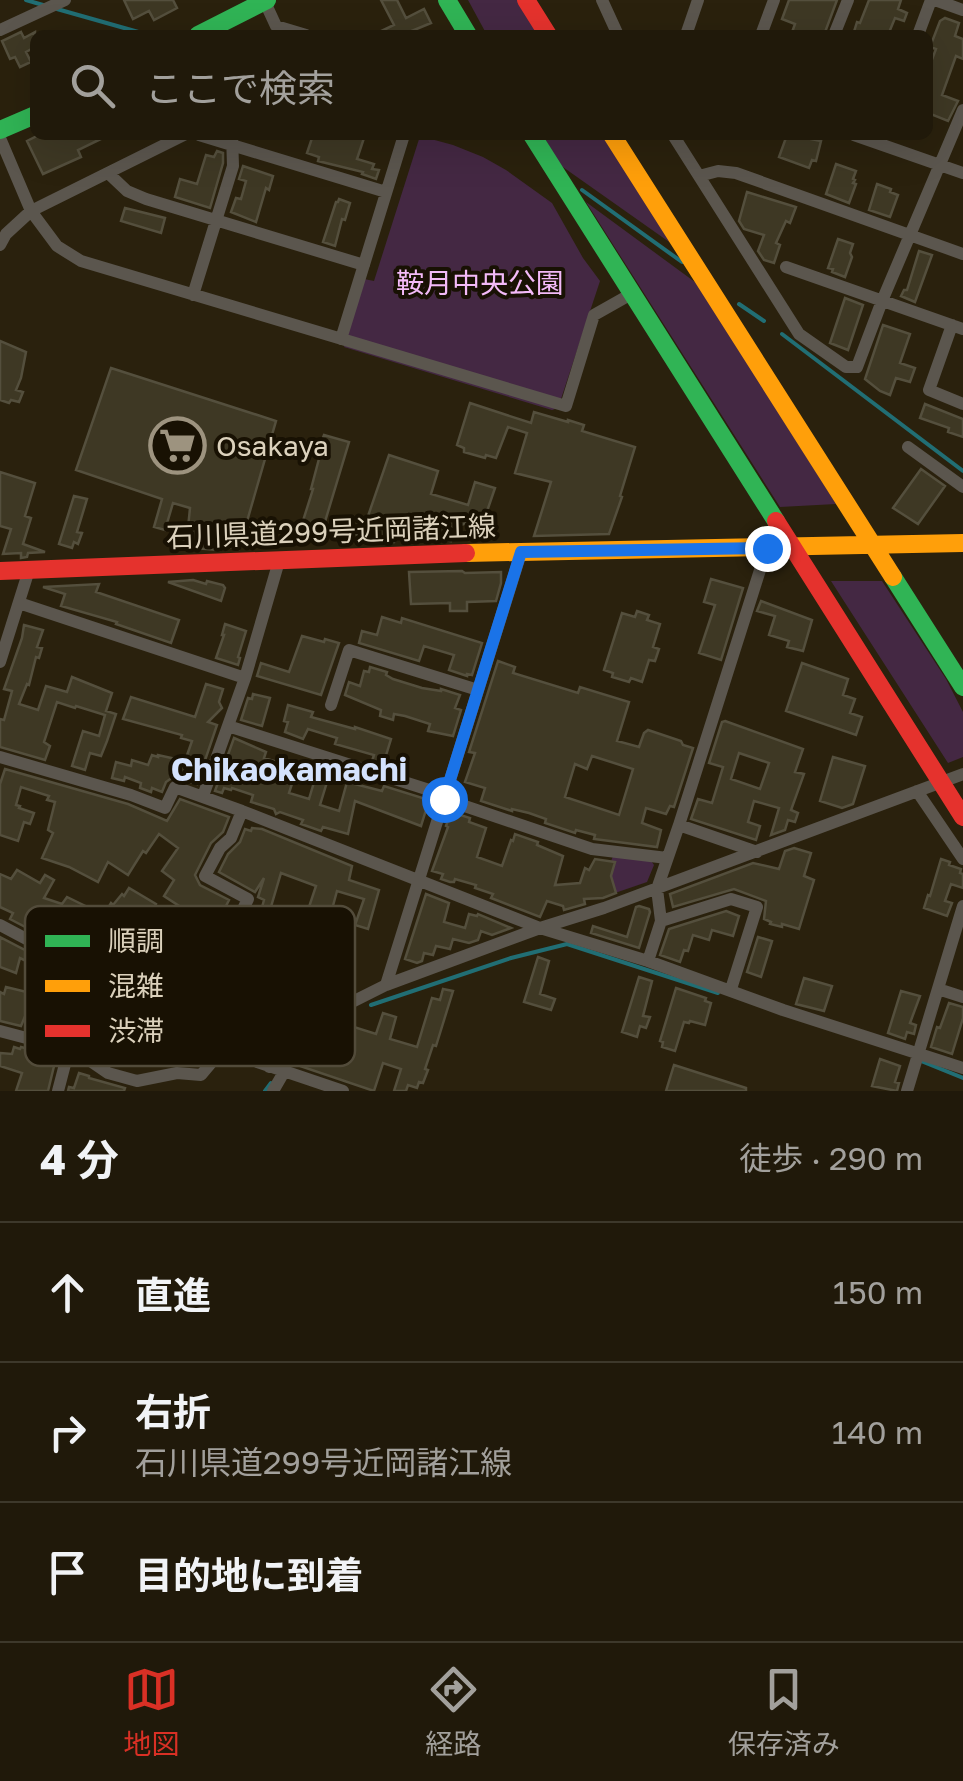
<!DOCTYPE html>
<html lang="ja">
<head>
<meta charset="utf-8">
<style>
	:root { --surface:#20190a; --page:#2d2618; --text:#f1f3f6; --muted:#a2a09c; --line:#3d382b; --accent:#d93025 }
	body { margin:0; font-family:"Golos Text","Noto Sans JP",sans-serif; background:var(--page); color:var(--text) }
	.stop { position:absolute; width:30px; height:30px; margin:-22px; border:8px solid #1a73e8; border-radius:50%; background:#fff }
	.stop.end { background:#1a73e8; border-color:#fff; box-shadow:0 2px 10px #0008 }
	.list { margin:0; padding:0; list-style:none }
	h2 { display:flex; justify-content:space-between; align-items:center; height:130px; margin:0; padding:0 40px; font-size:42px }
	h2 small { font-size:32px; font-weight:400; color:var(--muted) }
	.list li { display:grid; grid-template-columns:65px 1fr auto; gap:30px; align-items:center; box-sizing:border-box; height:140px; padding:0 40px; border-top:2px solid var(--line) }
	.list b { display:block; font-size:38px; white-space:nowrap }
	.list p { margin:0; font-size:32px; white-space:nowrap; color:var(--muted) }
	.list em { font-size:32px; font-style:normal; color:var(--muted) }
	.icon { flex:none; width:55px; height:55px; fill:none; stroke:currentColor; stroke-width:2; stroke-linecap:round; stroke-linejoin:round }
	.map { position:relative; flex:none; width:963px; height:1091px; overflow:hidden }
	.search { position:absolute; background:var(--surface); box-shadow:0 10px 40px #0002; left:30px; right:30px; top:30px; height:110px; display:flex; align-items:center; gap:25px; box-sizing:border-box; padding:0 35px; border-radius:15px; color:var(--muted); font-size:38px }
	.sheet { height:550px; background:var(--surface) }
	nav { display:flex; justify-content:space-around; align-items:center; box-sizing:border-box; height:140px; border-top:2px solid var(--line); background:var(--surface); font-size:28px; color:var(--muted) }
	nav a { display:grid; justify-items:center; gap:5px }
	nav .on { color:var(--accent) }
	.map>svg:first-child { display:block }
	.green { fill:#442843 }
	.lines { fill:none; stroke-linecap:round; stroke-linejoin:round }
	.stream { stroke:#216e74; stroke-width:4 }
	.building { fill:#3e3824; stroke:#544f3d; stroke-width:2.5; fill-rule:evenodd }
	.street { stroke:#5b564e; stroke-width:12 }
	.fast { stroke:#30b455; stroke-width:18 }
	.slow { stroke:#ff9f0a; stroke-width:18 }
	.jam { stroke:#e5322d; stroke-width:18 }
	.route { stroke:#1a73e8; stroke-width:12 }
	.labels { text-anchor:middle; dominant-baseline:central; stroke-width:8; stroke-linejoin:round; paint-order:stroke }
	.park-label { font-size:28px; fill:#f3baf8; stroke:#181103 }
	.poi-label { font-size:28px; fill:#dbd1bc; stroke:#181103; text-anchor:start }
	.street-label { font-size:28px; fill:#dbd1bc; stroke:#181103 }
	.quarter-label { font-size:32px; font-weight:bold; fill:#d4e2fd; stroke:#181103 }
	.key { fill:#181103; stroke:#524b3a; stroke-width:2.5 }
	.key-label { font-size:28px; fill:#dbd1bc }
</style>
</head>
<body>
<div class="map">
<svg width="963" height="1091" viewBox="0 0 963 1091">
	<rect width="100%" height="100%" fill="#2a210d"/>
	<path class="green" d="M468,0H519L541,35H487Z
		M543,135H603L672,244L560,165Z
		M420,136L453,145L483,157L506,170L552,203L583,258L600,281L558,408L552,410L344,347L364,279L374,281Z
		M586,202L699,285L836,504L780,507Z
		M831,581H882L946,679L963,712V757L948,763Z
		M613,856L649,858L654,865L647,882L615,893L607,872Z"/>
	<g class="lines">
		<path class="stream" d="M26,0L43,5
			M57,9L149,35
			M502,135L504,136
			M582,190L682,262
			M739,304L764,321
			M782,334L963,471
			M371,1005L511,958L567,944L718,993
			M921,1061L963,1078
			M265,1091L271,1083"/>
	</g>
	<path class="building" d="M124,0H173L177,8L154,20L149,11L133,19Z
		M381,0H397L406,18L424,9L431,23L402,35H373L394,25Z
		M789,0H837L824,35H791L795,24L782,19Z
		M869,0H901L898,9L907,13L904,21L895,18L888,35H853L857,22L860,23Z
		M945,18L959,23L955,36L963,39V59L956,56L942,95L958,101L948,121L928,113V70L936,49L930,47L940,21Z
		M21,32L24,38L35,32V47L26,52L31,62L20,67L15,57L10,59L2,41Z
		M39,135H109L78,150L81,157L43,174L27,141Z
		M313,135H365L357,159L374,164L372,169L379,170L376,179L362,174L363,172L318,161L319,157L307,153Z
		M787,135H812L811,139L821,141L816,161L812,160L809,168L779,157Z
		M217,151L223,153V163L210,208L175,197L180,179L197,184L206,155L214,157Z
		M836,164L856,171L853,179L855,180L853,183L856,184L849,203L826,194Z
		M243,166L273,176L269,190L266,188L256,222L231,212L236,198L241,199L246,181L239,179Z
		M877,184L891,189L890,192L898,195L890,217L869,210Z
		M747,192L796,207L790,223L786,221L776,243L780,245L774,263L764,260L758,251L764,235L744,229L739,221Z
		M339,199L350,203L345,220L342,219L335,246L323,242L336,202H338Z
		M125,208L165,218L161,233L121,221Z
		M838,239L853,244L850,253L852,257L845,277L832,272L833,269L828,268Z
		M919,251L932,255L915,302L901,296L904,290H907Z
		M845,298L863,305L848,350L830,343Z
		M883,325L910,334L900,363L915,368L910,382L896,378L890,395L880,391L865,379Z
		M0,341L26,352L21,378L16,390L23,392L19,402L11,400L9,403L0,400Z
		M111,368L276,421L239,549L226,546L225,549L220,548V550L192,548V550L182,547L188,528L190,508L173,503L165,530L154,527L162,499L76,470Z
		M470,403L531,423L534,412L568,422V420L584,425L582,431L635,447L620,496L622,497L609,534L534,536L551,482L515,473L527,433L508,427L496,458L486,455L485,458L464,452V448L457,445Z
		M925,404L963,419V437L948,432L949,428L920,418Z
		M324,435L349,442L324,525H315L314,528L302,524L313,489H311L320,455L318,454L319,448Z
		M389,455L438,471L431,494L468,505L475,482L495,488L482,526L471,522L457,526L451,541L437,539L439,532L420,525L416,538L397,532L394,542H380L355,534L360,517L367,519Z
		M921,469L945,486L918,524L893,508Z
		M0,472L35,483L25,516L31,518L23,544L45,552L28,553L27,557L21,558V553L3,554L11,529L0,526Z
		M74,496L87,499L77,532L82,533L78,544L74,542L72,548L59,544Z
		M462,571L465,573L501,572V583L496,601L467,602V611H450V603L411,604L409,572Z
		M711,579L743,588L721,660L699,653L715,605L704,602Z
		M193,580L206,584L207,581L223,585L225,588L221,601L168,582Z
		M99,584L96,592L179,620L171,643L116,624L117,622L61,606L65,594L43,587Z
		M761,601L812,620L803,651L787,647L789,641L769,635L775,616L757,611Z
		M637,611L649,615L647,620L660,624L653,647L659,649L655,661L649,660L642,682L631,678L629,682L612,677L613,673L604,670L622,613L635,617Z
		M382,617L401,623L402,618L482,643L472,675L467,674V676L449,670L454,655L424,646L419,661L359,643L362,631L377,635Z
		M225,624L246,631L238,657L240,658L238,665L216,658L224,635H222Z
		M24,625L43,630L37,647L42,648L39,658L36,657L29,685L27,684L19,704L38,710L46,686L67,692L72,677L112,693L106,711L116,714L107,741L101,756L90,753L85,770L72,766L83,731L99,736L105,715L76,706L75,708L57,702L44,742L50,746L45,760L0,747V719L4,720L12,691L4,689L22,638Z
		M302,636L324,642L325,639L339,643L321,695L257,676L261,663L289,672Z
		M498,661L515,667L513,673L578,693L580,687L629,702L617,741L639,747L644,733L648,730L681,741L683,745L693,748L674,807L670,806L666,814L646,808L642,823L661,830L657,847L594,839L595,835L576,830L575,833L545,823L546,819L529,813L512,809V811L481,801L485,788L465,782L475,753L469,752ZM592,756L633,769L619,815L565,797L575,764L587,769Z
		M802,663L848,679L843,695L855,699L850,713L862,717L856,735L786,711Z
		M370,667L387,672L386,675L393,679L422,688L441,691V689L460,695L455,708L461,710L453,736L428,731L430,724L405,716L394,714L393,720L380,716L381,710L345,695L349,682L360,686L364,671L369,672Z
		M206,684L223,689L219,702L222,708L208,722L217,725L197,784L173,777L166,782L162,792L152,788L151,792L140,788L141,783L125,777L124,781L112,778L116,762L131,766L132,760L148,765L152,755L158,757V755L185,761L192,741L181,738L182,735L123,719L131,697L195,717Z
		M253,694L270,698L262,726L241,720L248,698L252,699Z
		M288,705L313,712L311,717L355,729V727L391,739L383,765L372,761L374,755L335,744L337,738L308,729L303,739L285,732L288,722L284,721Z
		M725,721L803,749L795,772L804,774L791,810L798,813L795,822L788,820L785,830L771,835L779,808L754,801L748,822L760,826L756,840L691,819L698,799L712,803L723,767L709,763L722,722ZM739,753L769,763L760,789L731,779Z
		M234,738L266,752L264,758L297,768L289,793L309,799L318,769L321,766L331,769L320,805L339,811L347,782L382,791L384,786L429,800L421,826L355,801L348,834L323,827L321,831L301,824L303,820L280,812L276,814L274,809L251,802L253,795L232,788L231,790L224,788L222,793L215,791Z
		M833,757L865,766L853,804L842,808L820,801Z
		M5,769L128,804L167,821L180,799L229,817L223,832L211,843L195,875L200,885L229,900L224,910L229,914L203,969L209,977L226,984L218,998L235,1009L245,996L276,1019L283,1010L296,1016L284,1031L278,1026L266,1042L263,1040L255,1051L233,1043L226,1038L224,1040L167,1004L170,999L146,986L143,990L135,986L137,982L123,976L124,973L110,965L107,970L96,965L68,943L64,947L57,940L56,943L10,919L13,913L0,907V874L11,879L17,870L40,883L45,875L54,880L44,898L62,904L67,897L104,915L111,903L113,905L122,894L124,896L129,888L156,904L152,915L177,931L193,915L164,896L174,880L162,871L178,848L159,834L146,853L143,851L128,875L108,862L98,882L69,867L42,858L53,833L48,830L55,802L47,800L49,796L21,787L16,805L20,806L19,808L34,813L30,824L24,822L18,841L0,835V784ZM132,919L195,953L190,965L168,955L160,967L138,956L143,944L123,935Z
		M451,812L470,818L469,822L486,828L477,857L502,866L511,840L513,841L515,834L538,842L537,845L563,856L555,885L580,883L585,868L589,870L595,859L615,862L611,876L616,893L603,898L584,899L585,904L564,910L563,906L547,901L540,917L491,898L493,894L475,888L476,885L455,879L454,882H450L441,879L443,874L432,871L448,827L446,826Z
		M252,828L262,829L352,866L349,880L379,890L368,929L355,925L364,899L337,891L328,924H326L324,930L306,924L307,920L305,919L316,886L281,873L257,954L242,949L246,936L250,937L257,917L259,918L264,900L258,897L264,878L255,892L219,872L228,854L240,842L245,829L251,831Z
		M794,848L811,853L804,876L814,880L799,929L782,924V927L770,924L771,922L764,919L766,901L734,889L673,907L670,894L753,863L779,869L785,851Z
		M941,859L950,862L949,865L961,869L960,873L963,874V888L951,884L945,901L952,903L947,916L924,908L928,895L930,896Z
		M426,894L449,903L444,922L465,928L469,914L477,916L478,914L511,928L492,935L481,931L478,940L469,943L453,939L450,949L436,946L433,955L424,953L422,961L417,963L405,959Z
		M639,906L649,909L650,912L639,948L591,933L593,926L627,937L636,907Z
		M726,911L739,916L733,936L712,930L709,940L693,935L688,951L684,950L680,962L660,955L669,929Z
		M0,937L50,963L49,965L57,968L96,995L99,989L122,1001L116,1010L107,1004L97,1019L96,1023L114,1035L125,1017L147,1028L152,1019L165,1027L161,1033L182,1043L185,1039L193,1044L189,1052L202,1058L197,1065L180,1059L178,1063L167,1065L151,1057L148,1065L125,1058L123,1061L108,1051L112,1045L93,1033L85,1045L78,1041L79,1038L72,1033L78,1024L59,1011L38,1012L28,1009L21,1026L0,1021V992L4,994L6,987L39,995L44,976L37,974L39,967L20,958L16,973L0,967Z
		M758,937L772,941L761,977L747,972Z
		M538,957L549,961L540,994L555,999L551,1010L524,1002Z
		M639,977L652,981L643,1016L650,1017L646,1028L640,1026L637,1037L622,1032Z
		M804,978L832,986L824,1011L796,1004Z
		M676,988L706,998L705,1001L711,1003L705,1025L690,1021L689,1023L684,1022L675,1051L662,1047L663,1042L660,1041Z
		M443,989L453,991L436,1046L433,1045L425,1069L428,1070L423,1083L419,1082L417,1088L408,1085L406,1091H394L401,1069L383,1063L374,1091L294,1064L296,1057L299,1058L303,1049L324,1029L332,1032L335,1023L337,1024L338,1022L376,1034L383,1013L396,1017L390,1039L417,1047L432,998L440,1000Z
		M901,991L920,996L910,1023L916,1025L914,1034L907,1032L905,1039L888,1033Z
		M949,1003L963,1007V1018L952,1054L931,1047L937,1027L940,1028Z
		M14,1047L20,1049L21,1047L55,1056L53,1061L55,1062L48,1091H16L22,1073L0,1066V1053L12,1054Z
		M880,1059L900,1066L895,1082L899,1083L897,1091L872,1086Z
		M674,1065L746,1088V1091H666Z
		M79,1073L89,1076V1078L125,1088L124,1091H68L69,1087L74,1088Z"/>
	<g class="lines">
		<path class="street" d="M264,0L276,26L306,35
			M602,0L618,35
			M935,0L963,10
			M0,30L65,0
			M686,35L698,0
			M761,35L774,0
			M834,35L848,0
			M918,35L931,0
			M199,135L386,192
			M673,135L799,334L846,367H857L882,301L963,110
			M854,135L963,173
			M0,138L31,211L57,246L81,261L566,406L594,315L633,293
			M108,173L127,191L146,199L364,265
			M699,176L718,171L736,173L963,254
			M0,245L6,234L31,211L184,135
			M786,267L963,329
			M193,295L233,166L232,135
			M952,325L929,390L963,404
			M341,339L404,135
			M908,447L963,487
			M19,603L245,678
			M0,662L29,570
			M331,705L349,650L478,690
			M228,726L445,795
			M0,757L131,795L165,808L175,787L242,811L540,928L648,961L783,1010L963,1068
			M917,791L963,859
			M203,796L245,678L279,561
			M444,799L592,849L667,858
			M242,811L231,838L220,848L205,876L248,899L214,968L322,1017
			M757,852L679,825L767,548
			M661,921L731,899L757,907L731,989
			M0,925L130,994L222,1050L343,1091
			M648,961L661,921L657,889L679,825
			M386,985L521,553
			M938,989L963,997
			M0,1031L76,1051L108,1073L137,1081L177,1073L201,1075L222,1050
			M269,1067L322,1017L386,985L540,928L604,908L963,774
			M58,1091L69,1049
			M273,1091L284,1072
			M907,1091L963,906"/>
		<path class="fast" d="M447,0L468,35
			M198,35L267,0
			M0,130L35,115
			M532,135L776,521
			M893,577L963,687"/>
		<path class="slow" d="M612,135L893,577
			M466,553L963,543"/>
		<path class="jam" d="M526,0L548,35
			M776,521L963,817
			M0,571L466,553"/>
	</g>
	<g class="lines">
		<path class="route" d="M444,799L521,552L767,548"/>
	</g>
	<defs>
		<symbol id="supermarket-ring" viewBox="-11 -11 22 22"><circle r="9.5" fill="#181103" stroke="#9d937f" stroke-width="1.5"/><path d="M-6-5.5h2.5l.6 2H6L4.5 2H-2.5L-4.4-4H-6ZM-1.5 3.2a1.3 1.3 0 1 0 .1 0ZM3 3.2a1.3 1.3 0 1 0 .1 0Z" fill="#9d937f"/></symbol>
	</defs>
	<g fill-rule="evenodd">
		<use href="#supermarket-ring" x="146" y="414" width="63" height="63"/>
	</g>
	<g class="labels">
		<g class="park-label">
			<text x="480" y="282">鞍月中央公園</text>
		</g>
		<g class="poi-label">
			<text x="216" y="445">Osakaya</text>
		</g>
		<g class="street-label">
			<text transform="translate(331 531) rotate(-2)">石川県道299号近岡諸江線</text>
		</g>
		<g class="quarter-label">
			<text x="289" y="769">Chikaokamachi</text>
		</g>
	</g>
	<rect x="25" y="906" width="330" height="160" rx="15" class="key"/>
	<rect x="45" y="935" width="45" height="12" fill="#30b455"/>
	<rect x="45" y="980" width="45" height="12" fill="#ff9f0a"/>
	<rect x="45" y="1025" width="45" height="12" fill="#e5322d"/>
	<g class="key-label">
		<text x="108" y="951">順調</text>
		<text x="108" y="996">混雑</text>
		<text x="108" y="1041">渋滞</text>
	</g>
</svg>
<div class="stop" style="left:444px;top:799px"></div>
<div class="stop end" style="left:767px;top:548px"></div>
<div class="search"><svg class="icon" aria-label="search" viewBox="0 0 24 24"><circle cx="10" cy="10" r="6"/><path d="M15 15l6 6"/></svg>ここで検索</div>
</div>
<section class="sheet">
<h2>4 分<small>徒歩 · 290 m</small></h2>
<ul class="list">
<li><svg class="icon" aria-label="ahead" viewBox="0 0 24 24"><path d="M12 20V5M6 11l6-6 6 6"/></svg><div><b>直進</b></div><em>150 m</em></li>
<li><svg class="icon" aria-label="right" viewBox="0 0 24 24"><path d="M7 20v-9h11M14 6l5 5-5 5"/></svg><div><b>右折</b><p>石川県道299号近岡諸江線</p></div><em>140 m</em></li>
<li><svg class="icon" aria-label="arrive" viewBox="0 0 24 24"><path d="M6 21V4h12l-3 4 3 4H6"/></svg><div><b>目的地に到着</b></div></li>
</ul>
</section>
<nav>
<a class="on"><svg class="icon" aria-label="map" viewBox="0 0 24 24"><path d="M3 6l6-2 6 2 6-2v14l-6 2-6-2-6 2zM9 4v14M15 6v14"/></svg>地図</a>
<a><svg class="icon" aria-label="directions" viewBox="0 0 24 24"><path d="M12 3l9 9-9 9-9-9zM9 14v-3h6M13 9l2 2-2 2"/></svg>経路</a>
<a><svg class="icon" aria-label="saved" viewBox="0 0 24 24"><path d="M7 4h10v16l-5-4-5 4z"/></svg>保存済み</a>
</nav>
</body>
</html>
